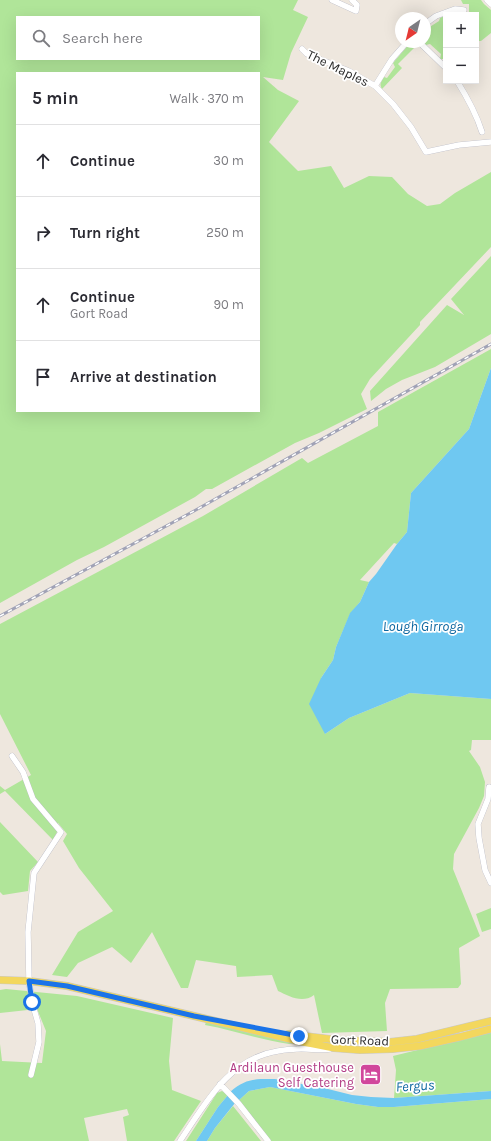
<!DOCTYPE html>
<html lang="en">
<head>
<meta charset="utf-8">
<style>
	:root { --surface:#fff; --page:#f2f2f3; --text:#2b2b33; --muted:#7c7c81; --line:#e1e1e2 }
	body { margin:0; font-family:Karla,sans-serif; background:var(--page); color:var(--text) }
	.controls { position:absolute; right:12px; top:12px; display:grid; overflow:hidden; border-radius:0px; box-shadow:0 4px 16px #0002 }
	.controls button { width:36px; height:36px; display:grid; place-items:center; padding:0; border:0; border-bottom:1px solid var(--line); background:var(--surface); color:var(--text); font:20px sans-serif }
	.compass { position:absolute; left:395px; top:12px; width:36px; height:36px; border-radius:50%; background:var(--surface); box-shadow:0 4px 16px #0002; rotate:215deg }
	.stop { position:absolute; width:12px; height:12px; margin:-9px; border:3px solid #1a73e8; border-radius:50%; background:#fff }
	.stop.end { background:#1a73e8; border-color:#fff; box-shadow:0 1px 4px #0008 }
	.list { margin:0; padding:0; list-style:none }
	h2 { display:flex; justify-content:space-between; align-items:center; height:52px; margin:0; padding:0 16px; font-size:17px }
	h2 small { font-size:13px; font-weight:400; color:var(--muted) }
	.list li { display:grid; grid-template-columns:26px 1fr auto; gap:12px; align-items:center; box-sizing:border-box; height:72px; padding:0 16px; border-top:1px solid var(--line) }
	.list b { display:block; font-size:15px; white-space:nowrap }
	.list p { margin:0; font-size:13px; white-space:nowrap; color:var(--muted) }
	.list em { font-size:13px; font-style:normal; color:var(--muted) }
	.icon { flex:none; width:22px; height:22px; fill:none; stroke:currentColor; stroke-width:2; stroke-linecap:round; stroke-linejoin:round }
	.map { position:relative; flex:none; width:491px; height:1141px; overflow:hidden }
	.search { position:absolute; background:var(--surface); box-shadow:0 4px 16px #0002; left:16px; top:16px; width:244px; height:44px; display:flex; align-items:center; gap:10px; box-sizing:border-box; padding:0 14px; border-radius:0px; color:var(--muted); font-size:15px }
	.panel { position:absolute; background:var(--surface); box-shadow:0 4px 16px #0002; left:16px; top:72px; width:244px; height:340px; border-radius:0px }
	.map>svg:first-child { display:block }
	.green { fill:#b0e599; fill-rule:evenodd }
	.water { fill:#6fc8f1 }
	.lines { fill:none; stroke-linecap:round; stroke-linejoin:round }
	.minor-casing { stroke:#b2b3bf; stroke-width:6 }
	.major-casing { stroke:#c8c8c8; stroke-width:8 }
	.minor { stroke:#fff; stroke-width:5.5 }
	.major { stroke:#f3d75d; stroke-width:7 }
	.rail-casing { stroke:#a0a2b6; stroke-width:3 }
	.rail { stroke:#fff; stroke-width:1.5; stroke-dasharray:4.5; stroke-linecap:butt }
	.route { stroke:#1a73e8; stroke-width:5 }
	.labels { text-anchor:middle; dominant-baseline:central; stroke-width:3.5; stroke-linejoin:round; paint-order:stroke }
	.street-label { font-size:13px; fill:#2c2c2c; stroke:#fff }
	.hotel-label { font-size:13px; fill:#b23c85; stroke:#fff; text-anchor:end }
	.water-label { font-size:14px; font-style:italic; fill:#0b66a0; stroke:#fff }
</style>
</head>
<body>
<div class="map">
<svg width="491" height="1141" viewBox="0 0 491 1141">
	<rect width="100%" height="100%" fill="#eee7de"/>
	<path class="green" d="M0,0H298L293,10L308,17L291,53L283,80L263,77L278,90L299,101L269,142L298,171L331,166L344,188L369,176L392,177L408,194L427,206L440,204L455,193L491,172V247L420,322V325L370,379L361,394L367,409L319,433L295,443L212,489H206L195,497L104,547L77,560L0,603ZM17,17H259V59H17ZM17,73H259V411H17Z
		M461,0H481L484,4L491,10V33L481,41H476V15H469V4H463Z
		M446,15V59H440L441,54L430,44L426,45L424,42H425V30L439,21L440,18Z
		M410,43H413L416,46L398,64L402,68L382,89C379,84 381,82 384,77L387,78L395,67L393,63Z
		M491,256V334L435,367L402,380L386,389L371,401L370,391L447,305L464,315L451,299Z
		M491,349V368L469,429L411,493L407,532L397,544L394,543L360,580L369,582L360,602L350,614L336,647L333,660L321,678L325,734L349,718L410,693L491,699V740H472L471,750L469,751L480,767L485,782L484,796L479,808L454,854L453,869L480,936L459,948L461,984L458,988L390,989L385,1003L387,1031L322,1033L314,995C302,1004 289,996 278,991L272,975L237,977L236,966L196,960L188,988H181L152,932L131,963L112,947L78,963L67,977L52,975L78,932L113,911L79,868L63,841L67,834L58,823L57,832L53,840L5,791L0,794V786L5,790L31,775L0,714V624L203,516L302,458L308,463L378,426V412Z
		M0,822L38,862L30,871L28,891L3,895L0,892Z
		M491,908V929L482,932L476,914Z
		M6,989L77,996L173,1018L169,1061L172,1090L201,1101L174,1141H127L123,1117L129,1115L127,1109L84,1118L89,1141H0V1044L2,1061L42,1063L46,1031L37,1009L0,1013V990Z
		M206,1022L293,1043L291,1044H289C260,1040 233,1030 205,1025Z
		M491,1032V1091L394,1098L396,1070L393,1056Z
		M270,1087L356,1104L378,1107H394L491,1099V1141H270L238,1101L249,1091Z
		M222,1091L228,1095L218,1107L196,1141H186L217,1093Z
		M233,1106L261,1141H207L215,1128Z"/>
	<path class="water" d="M491,368V699L410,693L349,718L325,734L309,704L321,678L333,660L336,647L350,613L360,602L369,582L376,574L397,544L407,532L411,493L469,429Z
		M275,1079L324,1088L352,1095L371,1097L394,1098L491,1091V1099L394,1107H378L356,1104L270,1087L249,1091L238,1101L230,1092C246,1078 255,1079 275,1079Z
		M228,1095L235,1103L215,1128L207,1141H196L218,1107Z"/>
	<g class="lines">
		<defs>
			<path id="minor" d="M332,0L356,11L357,5L352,0
				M487,0L491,4
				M425,24L436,16L455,9L464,10
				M419,42L446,68
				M302,49L307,54L349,71L375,86L393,104L411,127L426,152L459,145L491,142
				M457,81C467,97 476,113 482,132
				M375,86L392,59L407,42
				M12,756L23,772L33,799L61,832L34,873L28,932L29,981L32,1002L38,1023L39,1042L31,1075
				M489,787L488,799L478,824L479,838L485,870L491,883
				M220,1084L239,1104L268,1141
				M180,1141C206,1103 228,1059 278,1051C284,1050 291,1049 297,1049C308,1048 319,1051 330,1049"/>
			<path id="major" d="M0,980L29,981L67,986L194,1016L228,1024L298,1041L334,1048L360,1050L392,1049L420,1046L460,1037L491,1029
				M288,1034L337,1040L390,1042L417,1039L491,1021"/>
		</defs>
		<use href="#minor" class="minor-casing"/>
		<use href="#major" class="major-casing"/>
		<use href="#minor" class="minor"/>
		<use href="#major" class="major"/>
		<defs>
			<path id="rail" d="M0,616L194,511L491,344"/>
		</defs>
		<use href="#rail" class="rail-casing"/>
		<use href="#rail" class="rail"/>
	</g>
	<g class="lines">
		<path class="route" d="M32,1002L29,981L67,986L194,1016L299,1036"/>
	</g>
	<defs>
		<symbol id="hotel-square" viewBox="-11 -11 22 22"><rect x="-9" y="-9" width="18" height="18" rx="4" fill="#d1479c" stroke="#fff"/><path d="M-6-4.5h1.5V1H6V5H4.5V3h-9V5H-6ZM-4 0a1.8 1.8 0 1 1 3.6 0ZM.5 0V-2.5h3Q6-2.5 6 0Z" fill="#fff"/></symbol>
	</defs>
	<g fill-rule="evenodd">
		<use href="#hotel-square" x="358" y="1062" width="25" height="25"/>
	</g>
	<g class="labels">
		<g class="street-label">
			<text transform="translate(338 68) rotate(26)">The Maples</text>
			<text transform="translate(360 1040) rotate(2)">Gort Road</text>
		</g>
		<g class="hotel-label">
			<text x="354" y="1067">Ardilaun Guesthouse<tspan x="354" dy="15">Self Catering</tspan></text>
		</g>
		<g class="water-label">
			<text x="423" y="626">Lough Girroga</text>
			<text transform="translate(415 1086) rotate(-3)">Fergus</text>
		</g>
	</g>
</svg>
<div class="controls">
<button>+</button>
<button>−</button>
</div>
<svg class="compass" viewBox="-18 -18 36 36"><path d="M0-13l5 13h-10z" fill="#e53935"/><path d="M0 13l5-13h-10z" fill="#7c7c81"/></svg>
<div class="stop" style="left:32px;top:1002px"></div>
<div class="stop end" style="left:299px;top:1036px"></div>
<div class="search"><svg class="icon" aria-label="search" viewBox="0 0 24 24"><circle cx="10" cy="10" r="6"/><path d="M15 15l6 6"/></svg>Search here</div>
<section class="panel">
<h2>5 min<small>Walk · 370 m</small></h2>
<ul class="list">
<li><svg class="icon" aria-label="ahead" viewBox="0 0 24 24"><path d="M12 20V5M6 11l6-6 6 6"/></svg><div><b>Continue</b></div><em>30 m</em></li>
<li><svg class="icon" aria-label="right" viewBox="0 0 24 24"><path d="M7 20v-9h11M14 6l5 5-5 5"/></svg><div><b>Turn right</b></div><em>250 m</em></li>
<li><svg class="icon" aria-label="ahead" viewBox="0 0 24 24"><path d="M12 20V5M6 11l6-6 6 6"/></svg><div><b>Continue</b><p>Gort Road</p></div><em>90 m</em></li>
<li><svg class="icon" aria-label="arrive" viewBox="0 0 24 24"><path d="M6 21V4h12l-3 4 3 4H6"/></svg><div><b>Arrive at destination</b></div></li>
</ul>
</section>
</div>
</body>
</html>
